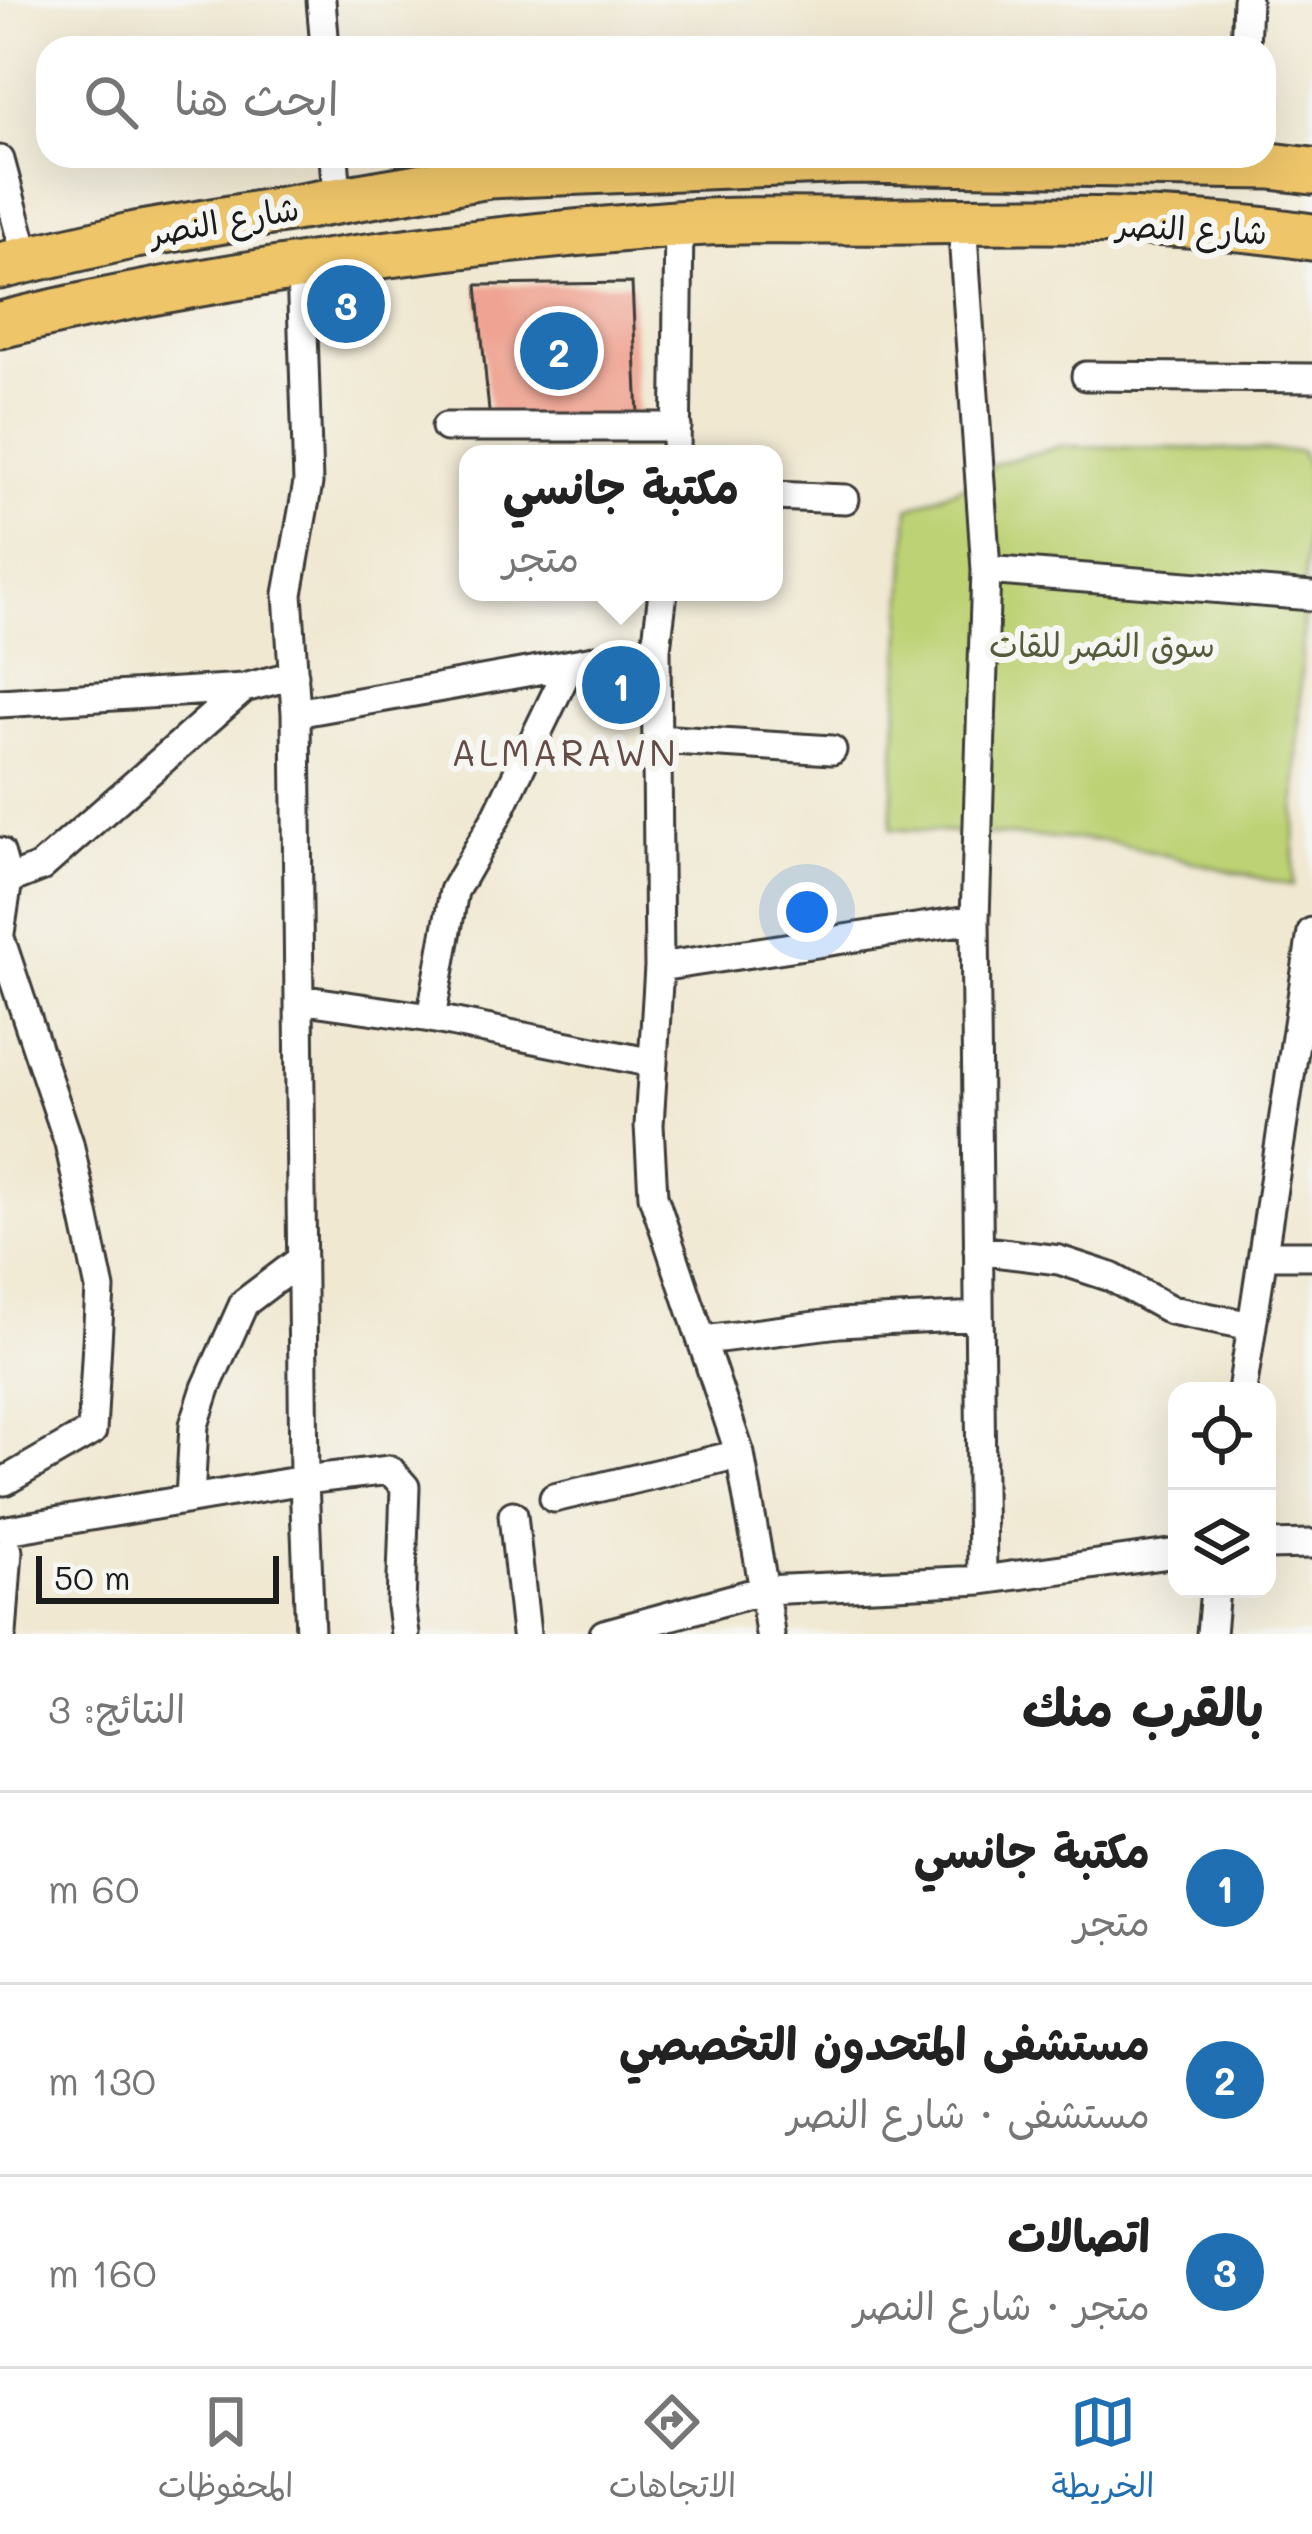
<!DOCTYPE html>
<html lang="ar">
<head>
<meta charset="utf-8">
<style>
	:root { --surface:#fff; --page:#f6f6f6; --text:#222; --muted:#767676; --line:#e0e0e0; --accent:#1f6fb2 }
	body { margin:0; font-family:Mali,"Playpen Sans Arabic",sans-serif; background:var(--page); color:var(--text); direction:rtl }
	.controls { position:absolute; right:36px; bottom:36px; display:grid; overflow:hidden; border-radius:24px; box-shadow:0 12px 48px #0002 }
	.controls button { width:108px; height:108px; display:grid; place-items:center; padding:0; border:0; border-bottom:3px solid var(--line); background:var(--surface); color:var(--text); font:60px sans-serif }
	.scale { position:absolute; left:36px; bottom:30px; width:243px; box-sizing:border-box; padding-left:12px; border:6px solid #1c1c1c; border-top:0; font-size:33px; line-height:42px; white-space:nowrap; color:#1c1c1c; -webkit-text-stroke:9px #f6f6f2; paint-order:stroke }
	.you { position:absolute; left:807px; top:912px; width:42px; height:42px; margin:-30px; border:9px solid #fff; border-radius:50%; background:#1a73e8; box-shadow:0 0 0 18px #1a73e833 }
	.badge { display:grid; place-items:center; width:78px; height:78px; border-radius:50%; background:var(--accent); color:#fff; font-size:39px; font-weight:700 }
	.pin { position:absolute; translate:-50% -50%; border:6px solid #fff; box-shadow:0 3px 12px #0006 }
	.popup { position:absolute; left:459px; top:445px; width:324px; height:156px; box-sizing:border-box; display:grid; place-content:center; border-radius:24px; background:var(--surface); filter:drop-shadow(0 3px 9px #0005); font-size:39px; white-space:nowrap; color:var(--muted) }
	.popup b { font-size:45px; color:var(--text) }
	.popup::after { content:''; position:absolute; left:50%; top:100%; margin-left:-24px; border:24px solid transparent; border-top-color:var(--surface) }
	.list { margin:0; padding:0; list-style:none }
	h2 { display:flex; justify-content:space-between; align-items:center; height:156px; margin:0; padding:0 48px; font-size:51px }
	h2 small { font-size:39px; font-weight:400; color:var(--muted) }
	.list li { display:grid; grid-template-columns:78px 1fr auto; gap:36px; align-items:center; box-sizing:border-box; height:192px; padding:0 48px; border-top:3px solid var(--line) }
	.list b { display:block; font-size:45px; white-space:nowrap }
	.list p { margin:0; font-size:39px; white-space:nowrap; color:var(--muted) }
	.list em { font-size:39px; font-style:normal; color:var(--muted) }
	.icon { flex:none; width:66px; height:66px; fill:none; stroke:currentColor; stroke-width:2; stroke-linecap:round; stroke-linejoin:round }
	.map { position:relative; flex:none; width:1312px; height:1634px; overflow:hidden; direction:ltr }
	.search { position:absolute; background:var(--surface); box-shadow:0 12px 48px #0002; left:36px; right:36px; top:36px; height:132px; display:flex; align-items:center; gap:30px; box-sizing:border-box; padding:0 42px; border-radius:36px; color:var(--muted); font-size:45px }
	.sheet { height:732px; background:var(--surface) }
	nav { display:flex; justify-content:space-around; align-items:center; box-sizing:border-box; height:168px; border-top:3px solid var(--line); background:var(--surface); font-size:33px; color:var(--muted) }
	nav a { display:grid; justify-items:center; gap:6px }
	nav .on { color:var(--accent) }
	.map>svg:first-child { display:block }
	.green { fill:#bdd275; stroke:#6c7748; stroke-width:3 }
	.building { fill:#efa493 }
	.lines { fill:none; stroke-linecap:round; stroke-linejoin:round }
	.minor-casing { stroke:#3c3b37; stroke-width:33 }
	.primary-casing { stroke:#3c3b37; stroke-width:51 }
	.minor { stroke:#fff; stroke-width:27 }
	.primary { stroke:#eec569; stroke-width:45 }
	.labels { text-anchor:middle; dominant-baseline:central; stroke-width:12; stroke-linejoin:round; paint-order:stroke }
	.street-label { font-size:33px; fill:#1c1c1c; stroke:#f6f6f2 }
	.park-label { font-size:33px; fill:#545c3b; stroke:#f6f6f2 }
	.neighbourhood-label { font-size:36px; letter-spacing:3px; fill:#664c46; stroke:#f6f6f2 }
</style>
</head>
<body>
<div class="map">
<svg width="1312" height="1634" viewBox="0 0 1312 1634">
	<rect width="100%" height="100%" fill="#f6f6f2"/>
	<filter id="ink" filterUnits="userSpaceOnUse"><feTurbulence type="fractalNoise" baseFrequency=".00833" numOctaves="2"/><feDisplacementMap in="SourceGraphic" scale="24" xChannelSelector="R" yChannelSelector="G"/><feConvolveMatrix kernelMatrix="1 2 1 2 8 2 1 2 1" color-interpolation-filters="sRGB"/></filter>
	<filter id="wash" filterUnits="userSpaceOnUse"><feTurbulence type="fractalNoise" baseFrequency=".004" numOctaves="4" result="noise"/><feDisplacementMap in="SourceGraphic" scale="48" xChannelSelector="R" yChannelSelector="G"/><feGaussianBlur stdDeviation="2.7" result="paint"/><feColorMatrix in="noise" values="0 0 0 0 0 0 0 0 0 0 0 0 0 0 0 0 0 1.4 0 .05"/><feComposite in="paint" operator="in"/></filter>
	<g filter="url(#wash)">
		<rect width="100%" height="100%" fill="#f0e8d1"/>
		<path class="green" d="M1061,446L1301,451L1309,470L1293,886L1106,841L891,829L909,508L971,483L994,464Z"/>
		<g id="blocks">
			<path class="building" d="M632,283L638,416L490,422L477,285Z"/>
		</g>
	</g>
	<g filter="url(#ink)">
		<use href="#blocks" fill-opacity="0" stroke="#3c3b37" stroke-width="3"/>
		<g class="lines">
			<defs>
				<path id="minor" d="M321,0L325,48
					M1245,48L1247,0
					M334,156L337,198
					M0,160L27,260
					M962,220L986,570L975,919
					M301,270L308,483L288,594L296,713L656,649
					M1086,376L1312,378
					M446,427H677
					M676,454L679,224
					M774,496L845,499
					M986,570L1312,596
					M663,592L656,649L659,967L975,919L982,1580L1177,1553
					M0,703L244,688L294,675
					M296,713L304,1480L390,1470L405,1487L401,1606L405,1634
					M657,739L832,750
					M0,852L8,880L0,933
					M8,880L41,867L244,688
					M0,938L69,1143L100,1289L92,1431L5,1481
					M299,999L431,1018L454,891L497,816L570,665
					M431,1018L653,1063
					M978,1250L1059,1260L1111,1277L1171,1310L1252,1326
					M1263,1255H1312
					M704,1340L839,1323L979,1316
					M1242,1391L1312,932
					M554,1498L740,1454
					M190,1499L194,1425L206,1388L244,1303L302,1259
					M513,1515L526,1634
					M7,1530L304,1480L310,1634
					M1267,1545L1312,1544
					M0,1556L8,1551L2,1634
					M604,1634L764,1590L740,1454L653,1196L649,1125L659,967
					M770,1634L764,1590L982,1580
					M1211,1634L1215,1589"/>
				<path id="primary" d="M0,266L135,235L489,175L852,160L1271,166L1312,171
					M0,325C217,272 452,242 675,224C753,218 833,222 912,221C1041,219 1184,217 1312,237"/>
			</defs>
			<use href="#minor" class="minor-casing"/>
			<use href="#primary" class="primary-casing"/>
			<use href="#minor" class="minor"/>
			<use href="#primary" class="primary"/>
		</g>
	</g>
	<g class="labels">
		<g class="street-label">
			<text transform="translate(224 219) rotate(-10)">شارع النصر</text>
			<text transform="translate(1192 227) rotate(3)">شارع النصر</text>
		</g>
		<g class="park-label">
			<text x="1102" y="643">سوق النصر للقات</text>
		</g>
		<g class="neighbourhood-label">
			<text x="565" y="751">ALMARAWN</text>
		</g>
	</g>
</svg>
<div class="controls">
<button><svg class="icon" aria-label="locate" viewBox="0 0 24 24"><circle cx="12" cy="12" r="6"/><path d="M12 2v4M12 18v4M2 12h4M18 12h4"/></svg></button>
<button><svg class="icon" aria-label="layers" viewBox="0 0 24 24"><path d="M12 4l9 5-9 5-9-5zM3 14l9 5 9-5"/></svg></button>
</div>
<div class="scale">50 m</div>
<div class="you"></div>
<div class="pin badge" style="left:621px;top:685px">1</div>
<div class="popup"><b>مكتبة جانسي</b>متجر</div>
<div class="pin badge" style="left:559px;top:351px">2</div>
<div class="pin badge" style="left:346px;top:304px">3</div>
<div class="search"><svg class="icon" aria-label="search" viewBox="0 0 24 24"><circle cx="10" cy="10" r="6"/><path d="M15 15l6 6"/></svg>ابحث هنا</div>
</div>
<section class="sheet">
<h2>بالقرب منك<small>النتائج: 3</small></h2>
<ul class="list">
<li><span class="badge">1</span><div><b>مكتبة جانسي</b><p>متجر</p></div><em>60 m</em></li>
<li><span class="badge">2</span><div><b>مستشفى المتحدون التخصصي</b><p>مستشفى · شارع النصر</p></div><em>130 m</em></li>
<li><span class="badge">3</span><div><b>اتصالات</b><p>متجر · شارع النصر</p></div><em>160 m</em></li>
</ul>
</section>
<nav>
<a class="on"><svg class="icon" aria-label="map" viewBox="0 0 24 24"><path d="M3 6l6-2 6 2 6-2v14l-6 2-6-2-6 2zM9 4v14M15 6v14"/></svg>الخريطة</a>
<a><svg class="icon" aria-label="directions" viewBox="0 0 24 24"><path d="M12 3l9 9-9 9-9-9zM9 14v-3h6M13 9l2 2-2 2"/></svg>الاتجاهات</a>
<a><svg class="icon" aria-label="saved" viewBox="0 0 24 24"><path d="M7 4h10v16l-5-4-5 4z"/></svg>المحفوظات</a>
</nav>
</body>
</html>
